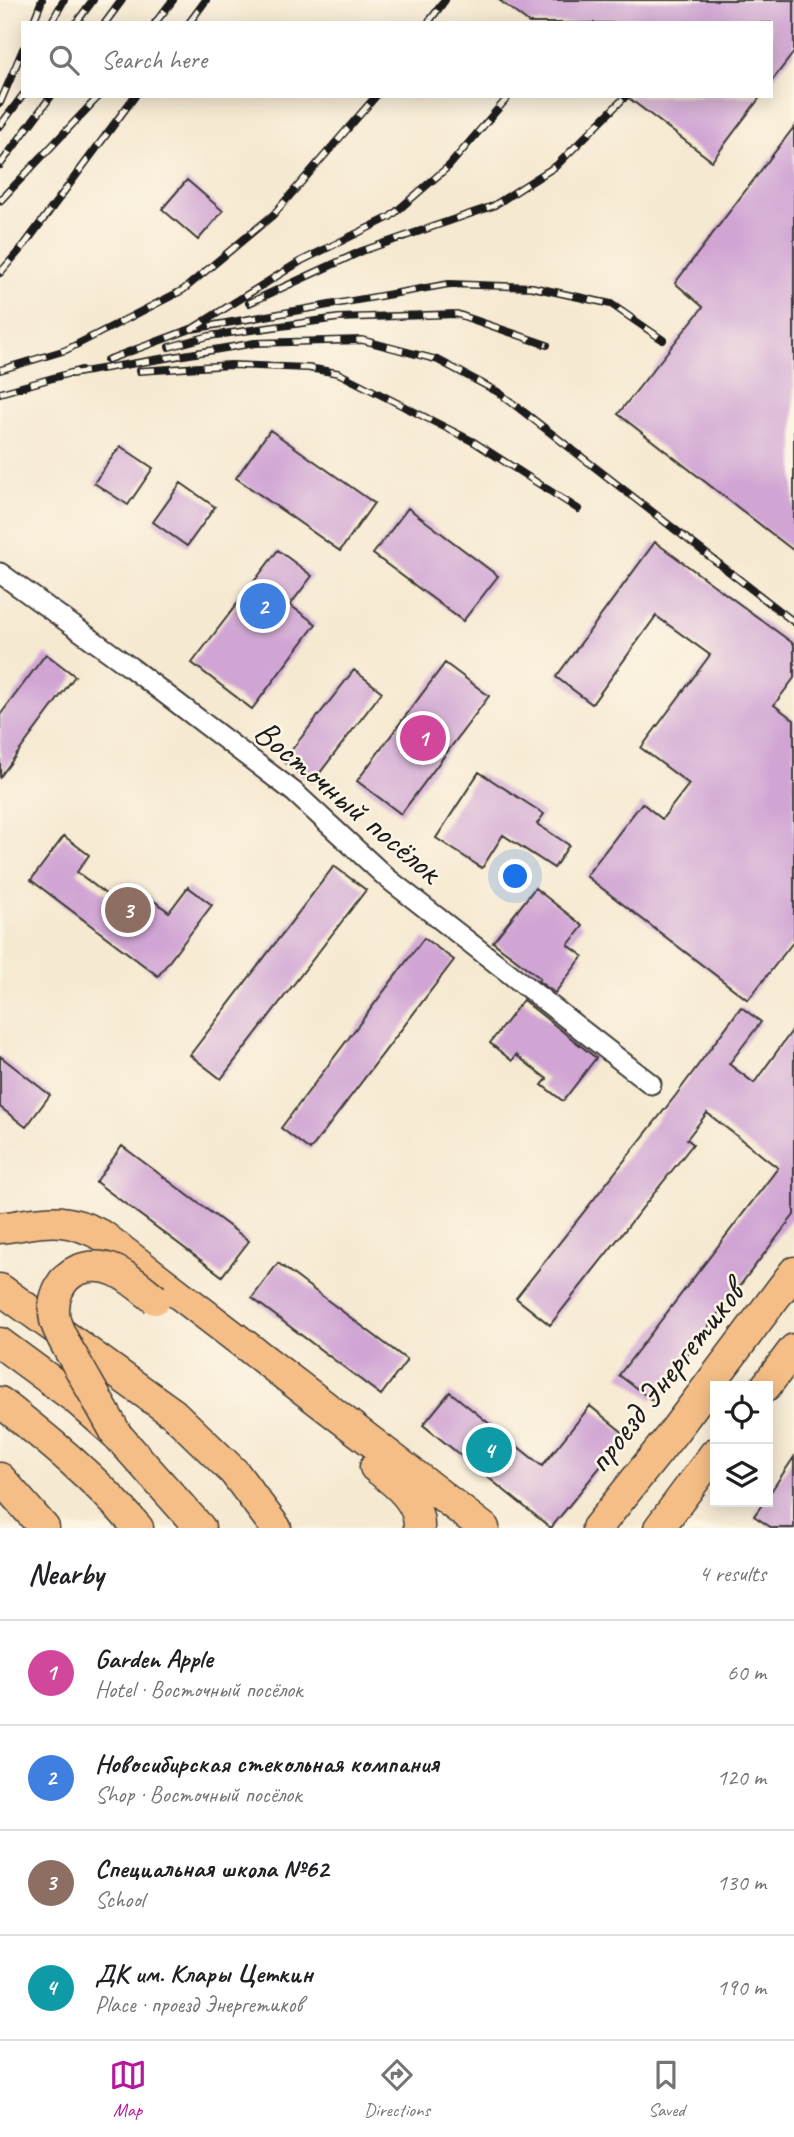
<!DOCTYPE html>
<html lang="en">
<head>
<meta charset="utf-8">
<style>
	:root { --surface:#fff; --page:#f2f2f2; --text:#202124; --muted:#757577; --line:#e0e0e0; --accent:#b5179e }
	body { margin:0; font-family:Caveat,sans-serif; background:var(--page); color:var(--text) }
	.controls { position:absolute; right:21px; bottom:21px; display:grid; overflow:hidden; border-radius:0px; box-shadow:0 4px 18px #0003 }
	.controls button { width:63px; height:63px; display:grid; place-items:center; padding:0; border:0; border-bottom:2px solid var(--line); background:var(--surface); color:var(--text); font:35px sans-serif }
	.you { position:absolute; left:516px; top:877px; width:24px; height:24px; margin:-18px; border:5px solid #fff; border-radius:50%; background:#1a73e8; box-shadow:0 0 0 10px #1a73e833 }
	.badge { display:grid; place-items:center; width:46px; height:46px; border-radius:50%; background:var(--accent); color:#fff; font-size:23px; font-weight:700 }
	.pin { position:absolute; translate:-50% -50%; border:4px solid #fff; box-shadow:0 2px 7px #0006 }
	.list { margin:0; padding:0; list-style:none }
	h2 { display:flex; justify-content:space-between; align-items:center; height:91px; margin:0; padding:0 28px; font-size:30px }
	h2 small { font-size:23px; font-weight:400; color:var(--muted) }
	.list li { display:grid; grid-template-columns:46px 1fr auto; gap:21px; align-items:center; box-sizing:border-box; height:105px; padding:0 28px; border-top:2px solid var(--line) }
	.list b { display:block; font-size:26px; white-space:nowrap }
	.list p { margin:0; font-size:23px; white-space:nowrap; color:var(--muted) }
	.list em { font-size:23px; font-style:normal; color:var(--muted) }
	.icon { flex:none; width:38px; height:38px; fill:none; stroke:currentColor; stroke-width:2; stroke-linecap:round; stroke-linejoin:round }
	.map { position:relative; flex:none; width:794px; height:1528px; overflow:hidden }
	.search { position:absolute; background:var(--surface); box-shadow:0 4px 18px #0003; left:21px; right:21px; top:21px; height:77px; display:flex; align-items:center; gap:18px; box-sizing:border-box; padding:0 24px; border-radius:0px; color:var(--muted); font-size:26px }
	.sheet { height:511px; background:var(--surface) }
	nav { display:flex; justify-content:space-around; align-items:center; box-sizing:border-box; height:98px; border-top:2px solid var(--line); background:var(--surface); font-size:19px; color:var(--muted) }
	nav a { display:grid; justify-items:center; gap:4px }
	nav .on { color:var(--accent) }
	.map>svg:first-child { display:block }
	.building { fill:#d0a5d4 }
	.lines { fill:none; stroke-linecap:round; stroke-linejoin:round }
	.minor-casing { stroke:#3d3b37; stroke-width:23 }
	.primary-casing { stroke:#3d3b37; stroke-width:33 }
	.minor { stroke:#fff; stroke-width:19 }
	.primary { stroke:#f5be86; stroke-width:30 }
	.rail-casing { stroke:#1c1c1c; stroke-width:8 }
	.rail { stroke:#fcf5e5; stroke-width:5; stroke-dasharray:16; stroke-linecap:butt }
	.primary-bridge-casing { stroke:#3d3b37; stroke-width:33; stroke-linecap:butt }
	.primary-bridge { stroke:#f5be86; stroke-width:30 }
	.labels { text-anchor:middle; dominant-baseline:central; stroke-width:5; stroke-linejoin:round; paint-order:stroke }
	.street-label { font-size:35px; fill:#1c1c1c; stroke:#fcf5e5 }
</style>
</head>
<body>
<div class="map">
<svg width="794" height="1528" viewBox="0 0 794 1528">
	<rect width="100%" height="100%" fill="#fcf5e5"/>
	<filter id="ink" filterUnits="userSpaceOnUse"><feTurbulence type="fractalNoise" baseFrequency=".0143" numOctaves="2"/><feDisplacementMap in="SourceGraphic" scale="14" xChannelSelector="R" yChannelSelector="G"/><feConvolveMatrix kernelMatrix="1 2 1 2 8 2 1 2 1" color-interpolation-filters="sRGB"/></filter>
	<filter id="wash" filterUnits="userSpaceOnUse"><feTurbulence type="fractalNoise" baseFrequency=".00686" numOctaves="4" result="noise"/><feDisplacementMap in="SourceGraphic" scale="28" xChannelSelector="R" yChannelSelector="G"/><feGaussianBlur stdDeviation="1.57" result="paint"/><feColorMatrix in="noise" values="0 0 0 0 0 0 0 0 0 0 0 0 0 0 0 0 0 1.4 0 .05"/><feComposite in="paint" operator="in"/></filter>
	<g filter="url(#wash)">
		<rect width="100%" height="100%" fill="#f6e9d1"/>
		<g id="blocks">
			<path class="building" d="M499,0H794V52L771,82V23H529Z
				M626,96H761L712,161Z
				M794,127V551L618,414L703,307L675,283Z
				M187,180L223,211L198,240L162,209Z
				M270,430L374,503L340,551L236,478Z
				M120,446L153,468L128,505L94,483Z
				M181,483L215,507L187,546L153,522Z
				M408,508L498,576L463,621L373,554Z
				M655,542L794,644V678L774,705L794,720V941L748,1000L586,876L642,803L662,819L689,784L641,748L710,655L656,616L592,704L556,677Z
				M278,550L312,576L290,605L316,624L252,709L192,663Z
				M46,654L75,676L0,777V715Z
				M445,663L489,696L401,814L357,781Z
				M354,670L382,692L312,783L283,761Z
				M479,772L544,814L537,824L569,845L554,868L503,835L482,868L436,838Z
				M64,836L89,855L77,872L132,914L146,895L169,912L188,887L212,905L158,976L31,880Z
				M334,866L366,890L221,1079L190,1055Z
				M535,888L583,926L568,945L583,956L555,993L538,981L540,978L493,942Z
				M424,938L454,960L310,1150L281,1128Z
				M523,1000L596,1058L563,1101L542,1085L547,1079L516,1055L512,1061L490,1043Z
				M741,1007L761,1022L729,1064L754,1083L794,1028V1215L652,1400L619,1375L778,1168L707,1113L687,1139L693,1144L550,1325L516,1298L676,1095Z
				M0,1056L50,1095L26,1127L0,1107Z
				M122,1146L249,1241L222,1276L96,1182Z
				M278,1263L407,1360L381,1395L252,1298Z
				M450,1392L542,1466L590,1406L626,1435L551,1528L423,1425Z
				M794,1457V1528H772L754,1516L764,1502H768V1496Z"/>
		</g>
	</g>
	<g filter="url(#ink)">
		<use href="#blocks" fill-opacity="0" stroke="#3d3b37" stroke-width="2"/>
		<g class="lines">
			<defs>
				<path id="minor" d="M0,573L130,667L294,792L387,878L651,1084"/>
				<path id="primary" d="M0,1228C45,1222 61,1214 103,1236L484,1528
					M0,1289L174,1414L234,1472L276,1528
					M0,1343L76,1399L117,1435L200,1528
					M766,1386L794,1349
					M0,1402C50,1441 97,1480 138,1528
					M375,1467C394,1482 420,1500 419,1528
					M0,1478L44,1528
					M597,1528L672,1434L794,1272
					M659,1528L715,1453"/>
			</defs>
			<use href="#minor" class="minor-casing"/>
			<use href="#primary" class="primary-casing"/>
			<use href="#minor" class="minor"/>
			<use href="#primary" class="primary"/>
			<defs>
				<path id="rail" d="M33,23L42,0
					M51,23L64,0
					M76,23L93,0
					M105,23L122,0
					M155,23L173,0
					M189,23L206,0
					M428,23L445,0
					M509,96L449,166L390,217L301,261L192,329L449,284L532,287L611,304L663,340
					M0,103L23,49
					M0,126L23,95
					M0,165L51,96
					M0,201L99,96
					M0,273L25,244L135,96
					M249,303L362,251L493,206L556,166L626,96
					M169,347L209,336L338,318L457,314L547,345
					M107,360L199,326
					M0,370L66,350L183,290L273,215L376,96
					M139,371L231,365L308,368L338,373L474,442L578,509
					M71,374L255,343L362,340L438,360L498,392L794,622
					M0,393L81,370"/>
			</defs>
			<use href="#rail" class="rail-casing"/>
			<use href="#rail" class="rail"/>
			<defs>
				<path id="primary-bridge" d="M117,1435C104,1411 90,1387 77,1364C69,1350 59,1335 55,1320C51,1301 59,1278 78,1270C110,1258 131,1280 155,1299"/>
			</defs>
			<use href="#primary-bridge" class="primary-bridge-casing"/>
			<use href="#primary-bridge" class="primary-bridge"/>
		</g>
	</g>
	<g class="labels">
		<g class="street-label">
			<text transform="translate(348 801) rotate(40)">Восточный посёлок</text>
			<text transform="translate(665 1377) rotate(-52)">проезд Энергетиков</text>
		</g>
	</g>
</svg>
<div class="controls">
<button><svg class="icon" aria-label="locate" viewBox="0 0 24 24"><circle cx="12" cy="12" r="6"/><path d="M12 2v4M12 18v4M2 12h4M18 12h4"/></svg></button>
<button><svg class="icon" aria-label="layers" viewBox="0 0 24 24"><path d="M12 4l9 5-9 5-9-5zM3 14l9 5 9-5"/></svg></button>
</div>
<div class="you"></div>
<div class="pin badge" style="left:423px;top:738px;background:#d1479c">1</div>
<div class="pin badge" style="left:263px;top:606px;background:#3f7fe0">2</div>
<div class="pin badge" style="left:128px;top:910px;background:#8d6e63">3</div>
<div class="pin badge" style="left:489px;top:1450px;background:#0f9aa8">4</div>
<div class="search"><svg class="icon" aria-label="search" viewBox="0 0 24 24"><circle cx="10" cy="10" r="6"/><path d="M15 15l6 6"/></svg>Search here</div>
</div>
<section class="sheet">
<h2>Nearby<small>4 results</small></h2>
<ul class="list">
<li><span class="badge" style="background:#d1479c">1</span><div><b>Garden Apple</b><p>Hotel · Восточный посёлок</p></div><em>60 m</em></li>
<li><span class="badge" style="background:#3f7fe0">2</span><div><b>Новосибирская стекольная компания</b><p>Shop · Восточный посёлок</p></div><em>120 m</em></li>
<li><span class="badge" style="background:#8d6e63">3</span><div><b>Специальная школа №62</b><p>School</p></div><em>130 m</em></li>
<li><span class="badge" style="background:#0f9aa8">4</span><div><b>ДК им. Клары Цеткин</b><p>Place · проезд Энергетиков</p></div><em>190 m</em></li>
</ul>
</section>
<nav>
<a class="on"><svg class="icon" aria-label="map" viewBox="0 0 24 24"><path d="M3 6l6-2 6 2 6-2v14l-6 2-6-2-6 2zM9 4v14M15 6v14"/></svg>Map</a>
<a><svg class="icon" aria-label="directions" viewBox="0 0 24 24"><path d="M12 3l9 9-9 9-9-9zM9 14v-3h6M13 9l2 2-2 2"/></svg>Directions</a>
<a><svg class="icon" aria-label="saved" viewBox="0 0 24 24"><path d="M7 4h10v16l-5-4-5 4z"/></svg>Saved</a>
</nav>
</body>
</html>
